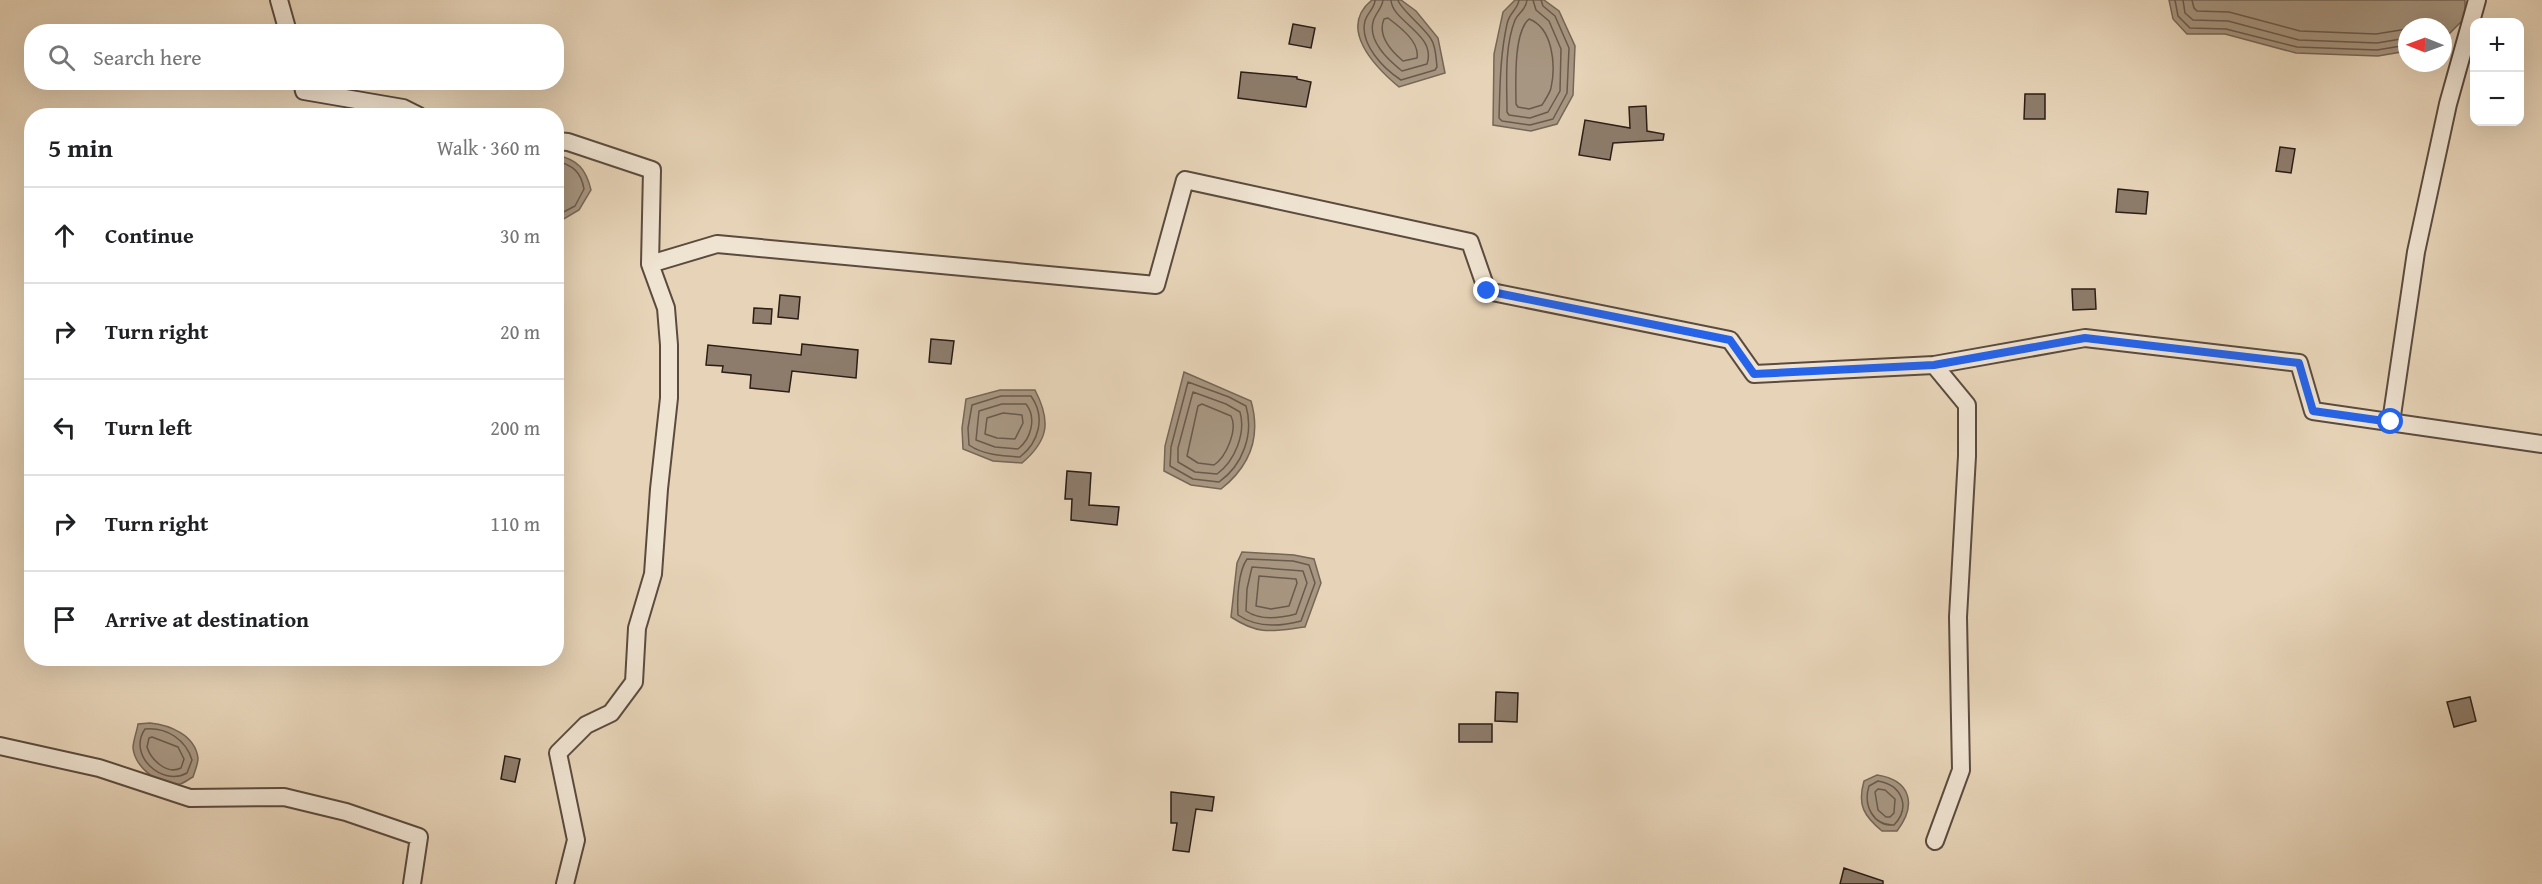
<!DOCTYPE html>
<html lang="en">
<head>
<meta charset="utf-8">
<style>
	:root { --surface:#fff; --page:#f2f2f2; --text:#202124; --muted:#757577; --line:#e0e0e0 }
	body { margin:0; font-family:"Gentium Book Plus",serif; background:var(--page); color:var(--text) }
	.controls { position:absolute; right:18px; top:18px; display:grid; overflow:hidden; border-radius:12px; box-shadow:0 6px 24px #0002 }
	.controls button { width:54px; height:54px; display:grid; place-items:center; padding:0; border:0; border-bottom:2px solid var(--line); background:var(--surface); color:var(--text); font:30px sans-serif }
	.compass { position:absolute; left:2398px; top:18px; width:54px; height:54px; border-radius:50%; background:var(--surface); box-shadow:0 6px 24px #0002; rotate:271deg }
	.stop { position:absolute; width:18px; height:18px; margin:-14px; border:4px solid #2563eb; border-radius:50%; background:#fff }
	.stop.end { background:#2563eb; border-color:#fff; box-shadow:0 2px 6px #0008 }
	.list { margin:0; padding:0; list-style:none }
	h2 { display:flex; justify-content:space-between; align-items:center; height:78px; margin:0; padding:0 24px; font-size:26px }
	h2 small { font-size:20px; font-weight:400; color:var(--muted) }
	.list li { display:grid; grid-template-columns:39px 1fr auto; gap:18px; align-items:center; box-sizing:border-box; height:96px; padding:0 24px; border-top:2px solid var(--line) }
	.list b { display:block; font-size:22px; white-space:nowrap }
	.list em { font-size:20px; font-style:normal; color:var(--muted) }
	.icon { flex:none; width:33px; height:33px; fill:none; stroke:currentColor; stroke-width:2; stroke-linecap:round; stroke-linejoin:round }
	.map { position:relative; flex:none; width:2542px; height:884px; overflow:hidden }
	.search { position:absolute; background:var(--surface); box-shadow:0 6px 24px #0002; left:24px; top:24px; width:540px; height:66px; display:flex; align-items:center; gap:15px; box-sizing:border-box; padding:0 21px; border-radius:24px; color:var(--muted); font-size:22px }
	.panel { position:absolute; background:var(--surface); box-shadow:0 6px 24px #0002; left:24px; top:108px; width:540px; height:558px; border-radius:24px }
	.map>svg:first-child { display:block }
	.water { fill:#a79681; stroke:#766657; stroke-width:1.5 }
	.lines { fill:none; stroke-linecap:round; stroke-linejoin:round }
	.shore { stroke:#6a5a4c; stroke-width:1.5 }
	.building { fill:#8d7c6b; stroke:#2c1d17; stroke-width:1.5 }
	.street-casing { stroke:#5b4b3f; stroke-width:20 }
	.street { stroke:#efe3d1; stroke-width:16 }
	.route { stroke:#2563eb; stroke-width:8 }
</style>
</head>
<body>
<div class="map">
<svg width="2542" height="884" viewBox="0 0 2542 884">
	<rect width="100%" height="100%" fill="#e7d4b8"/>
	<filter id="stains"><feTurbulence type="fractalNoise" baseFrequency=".00333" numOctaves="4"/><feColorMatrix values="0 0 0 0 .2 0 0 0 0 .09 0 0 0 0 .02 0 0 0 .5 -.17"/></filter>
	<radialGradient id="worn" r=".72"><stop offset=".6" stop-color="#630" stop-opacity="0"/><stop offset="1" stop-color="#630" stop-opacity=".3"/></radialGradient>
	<path class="water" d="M1372,0H1401L1416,11L1438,38L1445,73L1399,87C1375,67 1337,28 1372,0Z
		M1515,0H1544L1559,11L1575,46L1573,95L1557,124L1531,131L1493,125L1494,54L1503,12Z
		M2169,0H2465V18L2443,40V27H2407V51L2378,56L2296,53L2225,34H2187L2173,19Z
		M557,155C578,160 586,169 591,190L579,210L557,223Z
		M1184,372L1251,401C1261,436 1250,466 1221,489L1191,485L1164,471L1165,446Z
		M1000,390H1035C1051,421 1049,440 1022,463L993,461L963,449L962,428L966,399Z
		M1242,552L1294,555L1314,559L1321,583L1305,627C1273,631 1260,636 1231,617L1237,563Z
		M150,723C170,725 195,735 198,758C198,764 195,771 193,777C189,779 184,783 180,784C160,788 135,767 133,748C133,741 137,731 138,724Z
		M1877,775C1911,780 1917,805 1897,831H1882C1864,816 1857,805 1864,781Z"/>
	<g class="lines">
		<path class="shore" d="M1375,0C1375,8 1367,13 1365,21C1359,44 1384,69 1401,80L1435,70L1437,67C1436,58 1436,46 1431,39C1425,28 1399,8 1398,0
			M1383,0C1382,9 1375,13 1373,22C1368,42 1388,60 1402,71L1427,64C1437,34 1392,22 1391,0
			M1519,0C1518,9 1509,13 1507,24C1500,56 1500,86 1499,118L1502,121L1530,125L1553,119L1567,93L1569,48L1555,16L1543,6L1541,0
			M1527,0C1526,10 1519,12 1515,20C1504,48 1507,83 1507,112L1509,115L1530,118L1548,112L1560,91L1561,49L1549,21L1536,10L1533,0
			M2175,0L2178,16L2190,28L2226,29L2297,47L2377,50L2407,45
			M2183,0L2185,13L2193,20L2228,21L2299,40L2377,43L2407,38
			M2192,0L2194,8L2197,11L2229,12L2300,31L2376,34L2407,29
			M1388,18C1400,27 1420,42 1417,58L1403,61C1391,51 1377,36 1384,19Z
			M1529,19C1553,28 1556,65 1551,88C1550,93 1545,100 1542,105L1529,109L1518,107L1516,104C1516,84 1513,33 1529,19Z
			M556,161C573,165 581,172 584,189L575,206L556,216
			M1188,382L1229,397L1246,406C1254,434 1243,465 1219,482L1193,479L1170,466L1171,447Z
			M1193,392L1226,404L1240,412C1246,433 1235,461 1217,474L1195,472L1178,462V448Z
			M1001,396H1031C1046,417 1039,442 1020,457C1003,456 983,455 969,445L968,428L972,405Z
			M1002,404H1026C1037,418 1031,439 1018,449L995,447L976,440L979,411Z
			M1202,404L1231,416C1238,430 1226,457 1214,465L1198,463L1187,456L1198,406Z
			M1003,413L1022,415L1023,423L1015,439L997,438L985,434L987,418Z
			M1247,559L1293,561L1309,565L1315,583L1301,621C1279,627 1257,628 1238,615C1237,599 1238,572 1247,559Z
			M1252,567L1303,571L1307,583L1296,614C1280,618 1261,621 1246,611L1247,589Z
			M1259,576L1296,579L1297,583L1289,606L1271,609L1256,606Z
			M145,729C167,727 186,740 192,760L187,773C162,787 127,755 145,729Z
			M152,737L178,747L184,759L181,768C167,775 151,760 147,747L149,738Z
			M1878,781C1902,785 1911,807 1894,825C1873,826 1863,805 1869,786Z
			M1878,789L1885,790L1895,799L1894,813L1890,817H1886L1878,810L1875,792Z"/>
	</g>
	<path class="building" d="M1293,24L1315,28L1311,48L1289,44Z
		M1241,72L1297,77V79L1311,82L1306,107L1238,98Z
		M2025,94H2045V119H2024Z
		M1646,106L1647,131L1664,134L1663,140L1613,143L1610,160L1579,155L1585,120L1630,128L1629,107Z
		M2280,147L2295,149L2291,173L2276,171Z
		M2118,189L2148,192L2146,214L2116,212Z
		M2072,289H2095L2096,309L2073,310Z
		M780,295L800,297L798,319L778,317Z
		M754,308L772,309L771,324L753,323Z
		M931,339L954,341L951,364L929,362Z
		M802,344L858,350L856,378L792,371L789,392L750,388L751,375L722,372L723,366L706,365L708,345L801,355Z
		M1067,471L1091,473L1089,505L1119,507L1117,525L1071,520L1072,499H1065Z
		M1496,692L1518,693L1517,722L1495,721Z
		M2470,697L2476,721L2454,727L2447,702Z
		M1459,724H1492V742H1459Z
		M505,756L520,759L515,782L501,779Z
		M1171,792L1214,797L1212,811L1196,809L1189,852L1173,850L1177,823H1171Z
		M1844,868L1883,881V884H1840Z"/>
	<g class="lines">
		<defs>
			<path id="street" d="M279,0L288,32
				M302,82L304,91L403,108L419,116
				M556,141L568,142L652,170L650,264L717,244L1156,285L1185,180L1470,242L1487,291L1730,340L1754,374L1934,365L2085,338L2299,363L2313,411L2542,444
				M1934,365L1967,405V456L1958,617L1961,770L1935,841
				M2391,422L2416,252L2448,104L2477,0
				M0,746L99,768L190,798L284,797L346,812L419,837L412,884
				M565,884L576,840L558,753L586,725L611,713L634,682L637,628L653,574L659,489L669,398V345L666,308L650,264"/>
		</defs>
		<use href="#street" class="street-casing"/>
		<use href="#street" class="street"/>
	</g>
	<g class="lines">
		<path class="route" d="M1487,291L1730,340L1754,374L1934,365L2085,338L2299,363L2313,411L2391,422"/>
	</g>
	<rect width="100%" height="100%" filter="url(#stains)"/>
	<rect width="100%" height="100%" fill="url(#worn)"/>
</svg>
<div class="controls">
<button>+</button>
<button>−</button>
</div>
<svg class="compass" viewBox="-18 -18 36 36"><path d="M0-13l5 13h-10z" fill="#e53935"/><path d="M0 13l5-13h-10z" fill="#757577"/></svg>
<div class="stop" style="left:2391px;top:422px"></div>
<div class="stop end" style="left:1487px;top:291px"></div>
<div class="search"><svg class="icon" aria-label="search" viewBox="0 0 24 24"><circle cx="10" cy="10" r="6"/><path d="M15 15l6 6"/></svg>Search here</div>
<section class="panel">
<h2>5 min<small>Walk · 360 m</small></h2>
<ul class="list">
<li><svg class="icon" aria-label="ahead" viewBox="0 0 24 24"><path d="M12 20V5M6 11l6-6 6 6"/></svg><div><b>Continue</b></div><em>30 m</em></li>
<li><svg class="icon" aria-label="right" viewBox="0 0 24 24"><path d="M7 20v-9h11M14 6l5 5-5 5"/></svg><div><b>Turn right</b></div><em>20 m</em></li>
<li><svg class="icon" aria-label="left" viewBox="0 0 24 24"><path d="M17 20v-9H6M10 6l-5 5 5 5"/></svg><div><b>Turn left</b></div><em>200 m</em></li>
<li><svg class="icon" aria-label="right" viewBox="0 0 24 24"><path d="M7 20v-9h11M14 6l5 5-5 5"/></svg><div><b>Turn right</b></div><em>110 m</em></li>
<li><svg class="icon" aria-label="arrive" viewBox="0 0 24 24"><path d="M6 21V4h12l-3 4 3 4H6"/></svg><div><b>Arrive at destination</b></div></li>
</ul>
</section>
</div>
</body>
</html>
